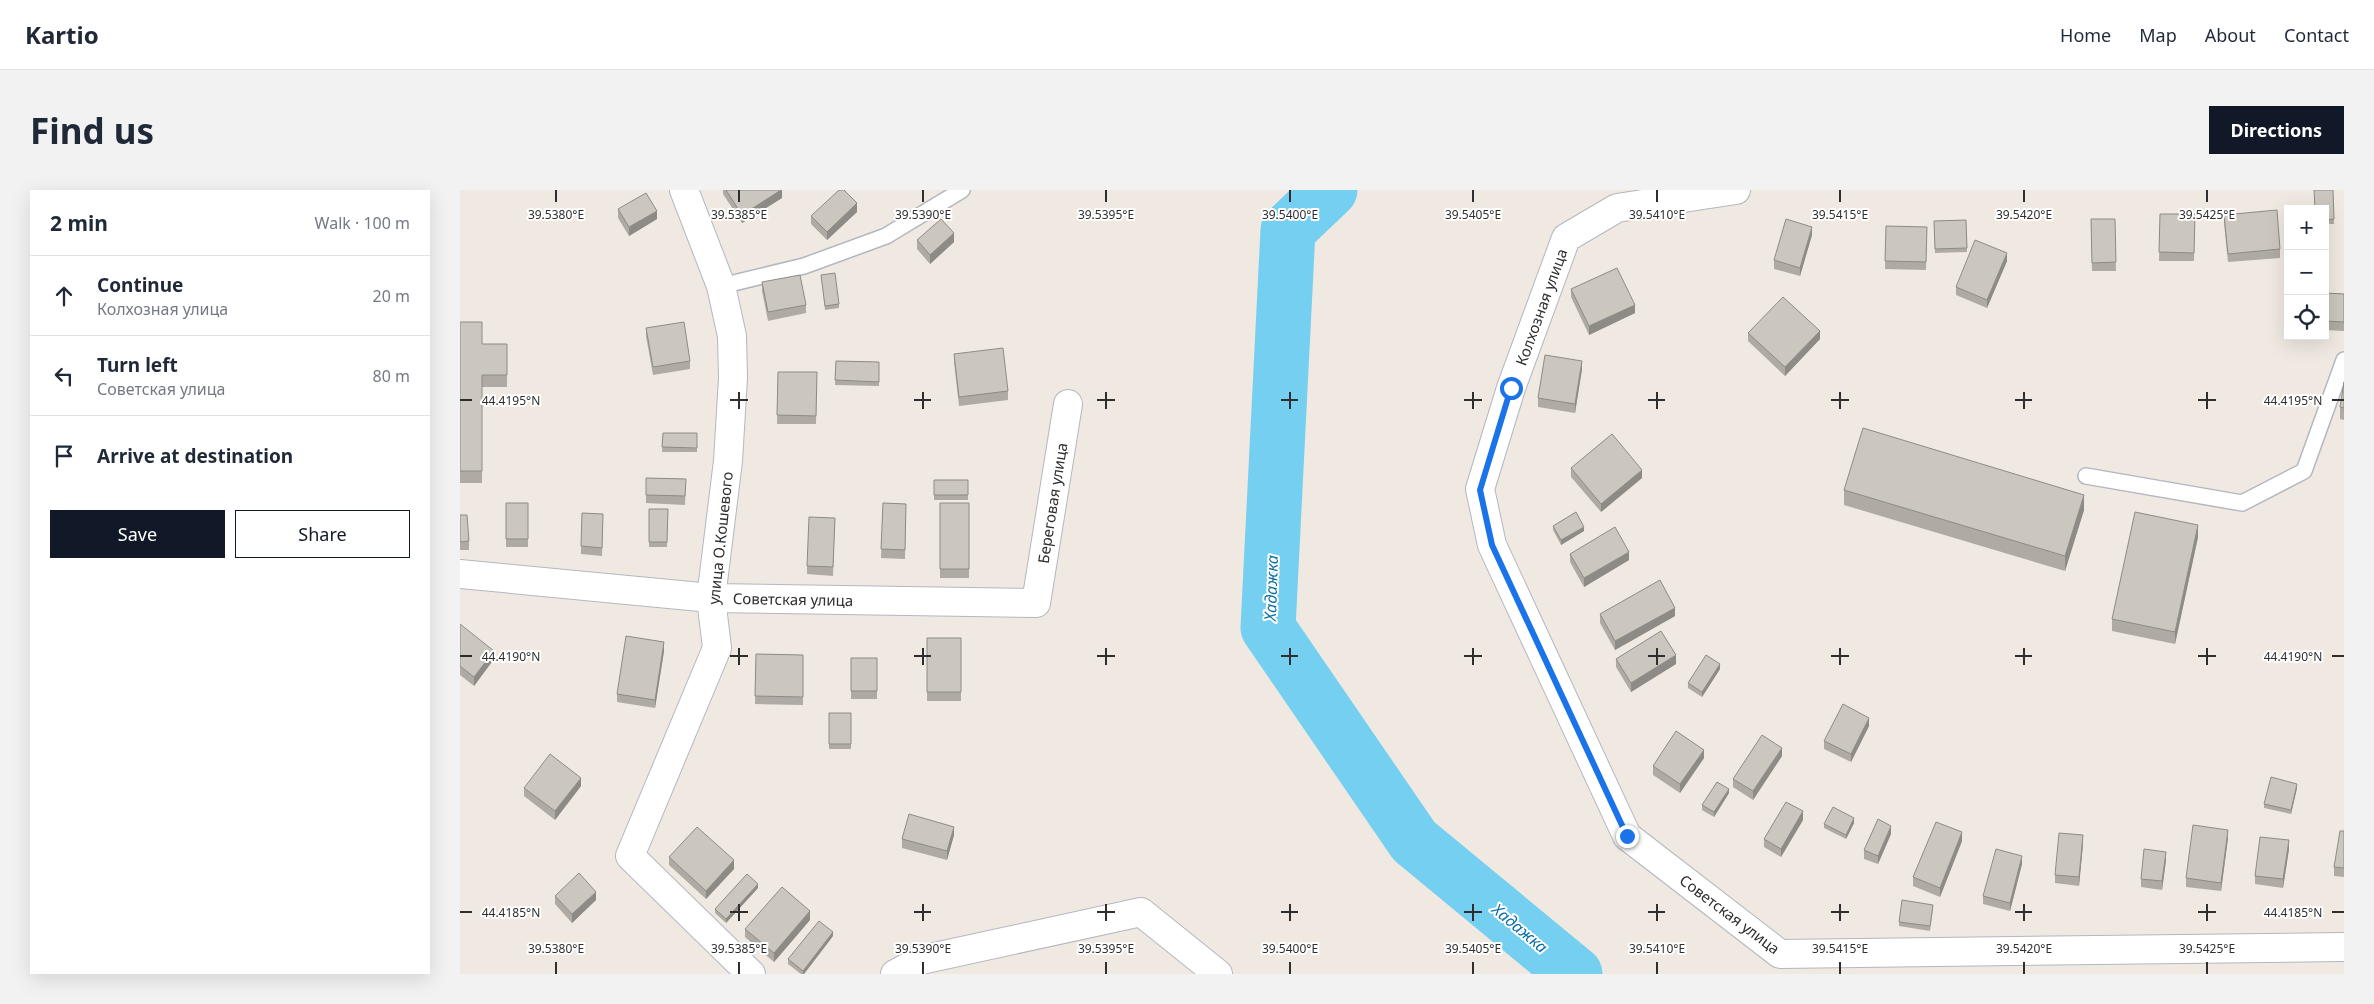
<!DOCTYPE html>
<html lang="en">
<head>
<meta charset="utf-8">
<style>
	:root { --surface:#fff; --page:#f2f2f3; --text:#1f2937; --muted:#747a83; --line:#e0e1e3; --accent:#111827 }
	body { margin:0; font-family:"Noto Sans",sans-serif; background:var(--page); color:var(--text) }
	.controls { position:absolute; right:15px; top:15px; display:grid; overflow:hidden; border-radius:0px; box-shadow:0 5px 20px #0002 }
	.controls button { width:45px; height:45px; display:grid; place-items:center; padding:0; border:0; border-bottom:1px solid var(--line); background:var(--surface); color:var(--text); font:25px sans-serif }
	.stop { position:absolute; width:15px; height:15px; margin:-11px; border:4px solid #1a73e8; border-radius:50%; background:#fff }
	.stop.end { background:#1a73e8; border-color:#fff; box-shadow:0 1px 5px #0008 }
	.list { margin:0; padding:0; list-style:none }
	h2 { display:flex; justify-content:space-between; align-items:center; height:65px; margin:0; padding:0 20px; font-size:21px }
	h2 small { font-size:16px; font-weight:400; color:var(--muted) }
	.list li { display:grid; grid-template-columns:32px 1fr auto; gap:15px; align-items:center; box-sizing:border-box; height:80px; padding:0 20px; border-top:1px solid var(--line) }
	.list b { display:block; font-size:19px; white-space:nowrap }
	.list p { margin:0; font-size:16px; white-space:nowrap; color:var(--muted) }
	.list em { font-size:16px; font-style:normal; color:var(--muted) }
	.actions { display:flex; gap:10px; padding:15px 20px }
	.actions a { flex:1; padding:11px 0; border:1px solid var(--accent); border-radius:0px; text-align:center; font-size:18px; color:var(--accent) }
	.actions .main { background:var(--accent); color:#fff }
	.icon { flex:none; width:28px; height:28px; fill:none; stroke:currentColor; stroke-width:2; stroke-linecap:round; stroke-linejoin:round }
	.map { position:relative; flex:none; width:1884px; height:784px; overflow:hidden; border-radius:0px }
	header { display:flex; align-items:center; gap:30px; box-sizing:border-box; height:70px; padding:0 25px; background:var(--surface); border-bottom:1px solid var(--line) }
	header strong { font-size:24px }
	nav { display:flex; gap:28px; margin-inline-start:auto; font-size:18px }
	.intro { display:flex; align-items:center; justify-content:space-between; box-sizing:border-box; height:120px; padding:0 30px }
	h1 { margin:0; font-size:35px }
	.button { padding:12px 22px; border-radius:0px; background:var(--accent); color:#fff; font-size:18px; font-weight:700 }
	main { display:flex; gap:30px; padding:0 30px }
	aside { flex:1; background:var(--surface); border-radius:0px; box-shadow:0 5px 20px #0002 }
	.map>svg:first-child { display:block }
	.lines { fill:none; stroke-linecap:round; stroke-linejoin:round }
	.river { stroke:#75cff0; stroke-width:55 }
	.lane-casing { stroke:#b4b7c1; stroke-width:18 }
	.street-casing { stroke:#b4b7c1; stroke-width:30 }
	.lane { stroke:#fff; stroke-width:15 }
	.street { stroke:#fff; stroke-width:28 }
	.wall { fill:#afaba4 }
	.shaded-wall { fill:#8e8b86 }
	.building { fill:#cbc7bf; stroke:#8e8b86 }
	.route { stroke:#1a73e8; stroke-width:6 }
	.ticks { fill:none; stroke:#2e2e2e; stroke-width:2 }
	.labels { text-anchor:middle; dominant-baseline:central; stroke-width:4; stroke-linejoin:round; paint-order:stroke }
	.street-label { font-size:15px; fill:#2e2e2e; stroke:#fff }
	.water-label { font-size:16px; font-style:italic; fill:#0d6fa3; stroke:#fff }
	.ticks-label { font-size:12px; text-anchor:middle; fill:#2e2e2e; stroke:#fff; stroke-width:4; stroke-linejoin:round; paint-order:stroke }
</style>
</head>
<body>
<header>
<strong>Kartio</strong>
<nav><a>Home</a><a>Map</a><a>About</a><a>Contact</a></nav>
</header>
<div class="intro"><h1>Find us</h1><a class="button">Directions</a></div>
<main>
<aside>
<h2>2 min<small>Walk · 100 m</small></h2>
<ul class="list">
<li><svg class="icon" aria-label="ahead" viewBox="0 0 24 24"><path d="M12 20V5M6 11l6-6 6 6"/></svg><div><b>Continue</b><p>Колхозная улица</p></div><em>20 m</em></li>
<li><svg class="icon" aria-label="left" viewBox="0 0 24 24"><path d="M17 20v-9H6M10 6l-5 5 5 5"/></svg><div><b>Turn left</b><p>Советская улица</p></div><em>80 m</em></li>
<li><svg class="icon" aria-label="arrive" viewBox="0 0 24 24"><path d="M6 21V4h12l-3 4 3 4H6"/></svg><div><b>Arrive at destination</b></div></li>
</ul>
<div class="actions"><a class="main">Save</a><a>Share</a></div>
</aside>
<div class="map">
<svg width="1884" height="784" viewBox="0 0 1884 784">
	<rect width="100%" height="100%" fill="#efe9e1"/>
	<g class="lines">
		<path class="river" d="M870,0L828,40L808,438L954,651L1115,784"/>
		<defs>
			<path id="lane" d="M261,96L344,76L426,46L502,0
				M1626,286L1782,313L1844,281L1884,170"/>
			<path id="street" d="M224,0L261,96L272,146L273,188L268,271L251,408L257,458L170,666L291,784
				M1276,0L1157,18L1106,48L1051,198L1020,299L1032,355L1167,646L1320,764L1884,757
				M0,384L251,408L576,413L608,214
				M435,784L461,770L681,722L758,784"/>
		</defs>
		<use href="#lane" class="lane-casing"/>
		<use href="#street" class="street-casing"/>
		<use href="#lane" class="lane"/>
		<use href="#street" class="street"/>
	</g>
	<path class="wall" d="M263,0H322V8L282,33L263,4Z
		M1873,0L1874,34H1865V19Z
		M158,19L197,29L169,46L158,28Z
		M397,22L367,50L351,34V26Z
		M1700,24H1735L1734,71H1699Z
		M1764,25L1820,59V68L1768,72L1764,33Z
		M1631,29H1655L1656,81H1632Z
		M1506,30L1507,62L1475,63L1474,31Z
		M1426,36L1467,37L1466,80L1425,79Z
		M1352,45L1340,86L1314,79V70Z
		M457,50L494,52L470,74L457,59Z
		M1547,71L1527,118L1496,105V97Z
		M361,85L379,114V118L365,120Z
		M302,92L346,115V123L308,131L302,101Z
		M1111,99L1175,123L1129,145L1111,107Z
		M1865,103L1884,104V141L1865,140Z
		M0,132L22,154H47V197H22V293H0Z
		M186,138L230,171V179L193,185L186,146Z
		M1288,143L1360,149L1325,186L1288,151Z
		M494,164L548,201V210L499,216L494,172Z
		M376,171L419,172V196L375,195Z
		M1122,179L1115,223L1078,217V208Z
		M318,182H357L356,234H317Z
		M1884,192V230L1880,229V217Z
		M203,243H237V262H202Z
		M1111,278L1182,288L1141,322L1111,287Z
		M186,288L226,289L225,315L186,313Z
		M474,290H508V310H474Z
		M1384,300L1624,320L1605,381L1384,315Z
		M46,313H68V357H46Z
		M423,313L446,314L445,369L421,368Z
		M480,313H509V388H480Z
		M189,319H208L207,357H189Z
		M0,325L9,351V360H0Z
		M375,328L373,386L347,384V376Z
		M143,332L142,366L121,364V356Z
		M1093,336L1124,341L1101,355L1093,340Z
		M1738,347L1715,454L1652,441V429Z
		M1110,364L1169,370L1124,397L1110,372Z
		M1140,424L1215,426L1155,460L1140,433Z
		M0,434L34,469L14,496L0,485Z
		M467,448H501V511H467Z
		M204,461L195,518L157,512V504Z
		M296,464L343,465V515L295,514Z
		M391,468H417V509H391Z
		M1156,469L1216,474L1171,502L1156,477Z
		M1260,479L1242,507L1228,498V493Z
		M369,523H391V559H369Z
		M1409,536L1391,572L1364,559V551Z
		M1322,566L1293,610L1273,597V589Z
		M1244,568L1220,603L1193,585V576Z
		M121,596L95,630L64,606V598Z
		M1837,598L1831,624L1804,618V614Z
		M1269,603L1254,627L1242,620V615Z
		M1343,630L1321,667L1304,657V649Z
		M1394,633L1386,649L1364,638V634Z
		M1884,641V687L1874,686V677Z
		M1431,644L1418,674L1404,669V660Z
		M494,645L487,670L442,658V649Z
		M1768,648L1761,701L1726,697V688Z
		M1502,651L1480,707L1453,696V687Z
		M1623,654L1619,696L1595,693V685Z
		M1829,659L1823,698L1795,694V686Z
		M209,667L274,679L246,709L209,675Z
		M1706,670L1702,700L1681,697V689Z
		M1562,674L1550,721L1523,714V706Z
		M298,698L266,733L255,723V719Z
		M95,706L136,710L112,733L95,714Z
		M1473,719L1470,741L1439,736V732Z
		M350,730L314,772L285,747V739Z
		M373,746L344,784H341L328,774V769Z"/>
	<path class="shaded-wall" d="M321,0H322V8L282,33V25Z
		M397,13V22L367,50V42Z
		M197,21V29L169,46V37Z
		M1352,37V45L1340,86V78Z
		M494,43V52L470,74V65Z
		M1547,63V71L1527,118V110Z
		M1175,115V123L1129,145V136Z
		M1360,141V149L1325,186V177Z
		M1122,171V179L1115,223V214Z
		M1182,280V288L1141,322V314Z
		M1624,305V320L1605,381V366Z
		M1738,335V347L1715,454V442Z
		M1124,337V341L1101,355V350Z
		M1169,362V370L1124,397V388Z
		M1215,418V426L1155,460V451Z
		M204,452V461L195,518V510Z
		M34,461V469L14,496V487Z
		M1216,465V474L1171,502V493Z
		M1260,474V479L1242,507V502Z
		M1409,528V536L1391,572V564Z
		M1322,558V566L1293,610V601Z
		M1244,560V568L1220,603V594Z
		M121,588V596L95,630V621Z
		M1837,594V598L1831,624V620Z
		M1269,599V603L1254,627V622Z
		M1343,621V630L1321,667V659Z
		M1394,628V633L1386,649V645Z
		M1431,636V644L1418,674V666Z
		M494,637V645L487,670V661Z
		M1768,640V648L1761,701V693Z
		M1502,642V651L1480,707V698Z
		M1623,645V654L1619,696V687Z
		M1829,650V659L1823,698V689Z
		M1706,662V670L1702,700V691Z
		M1562,666V674L1550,721V713Z
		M274,670V679L246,709V701Z
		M298,694V698L266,733V729Z
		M136,702V710L112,733V724Z
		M350,721V730L314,772V763Z
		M373,742V746L344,784H343V781Z"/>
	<path class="building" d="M266,0H321L282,25Z
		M379,0H384L397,13L367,42L351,26Z
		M1854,0H1873L1874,29L1865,30V19H1855Z
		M186,3L197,21L169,37L158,19Z
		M1817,20L1820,59L1768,64L1764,25Z
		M1700,24H1735L1734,63L1699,62Z
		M481,29L494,43L470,65L457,50Z
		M1326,29L1352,37L1340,78L1314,70Z
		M1631,29H1655L1656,72L1632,73Z
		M1506,30L1507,58L1475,59L1474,31Z
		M1426,36L1467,37L1466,72L1425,71Z
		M1515,50L1547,63L1527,110L1496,97Z
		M1157,78L1175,115L1129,136L1111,99Z
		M375,83L379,114L365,116L361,85Z
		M340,85L346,115L308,122L302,92Z
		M1865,103L1884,104V132L1865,131Z
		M1323,107L1360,141L1325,177L1288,143Z
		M0,132H22V154H47V185H22V281H0Z
		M224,132L230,171L193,177L186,138Z
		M543,158L548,201L499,207L494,164Z
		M1085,165L1122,171L1115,214L1078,208Z
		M376,171L419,172V192L375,190Z
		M318,182H357L356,226L317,225Z
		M1884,192V218L1880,217Z
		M1403,238L1624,305L1605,366L1384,300Z
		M203,243H237V258L202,257Z
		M1152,244L1182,280L1141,314L1111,278Z
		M186,288L226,289L225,306L186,305Z
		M474,290H508V305H474Z
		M46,313H68V349H46Z
		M423,313L446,314L445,360L421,359Z
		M480,313H509V379H480Z
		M189,319H208L207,352H189Z
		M1116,322L1124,337L1101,350L1093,336Z
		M1675,322L1738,335L1715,442L1652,429Z
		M122,323L143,324L142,358L121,356Z
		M0,325H7L9,351L0,352Z
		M349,327L375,328L373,377L347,376Z
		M1155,337L1169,362L1124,388L1110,364Z
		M1200,390L1215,418L1155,451L1140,424Z
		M0,434L34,461L14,487L0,476Z
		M1201,441L1216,465L1171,493L1156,469Z
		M166,446L204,452L195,510L157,504Z
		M467,448H501V502H467Z
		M296,464L343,465V507L295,506Z
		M1246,465L1260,474L1242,502L1228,493Z
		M391,468H417V501H391Z
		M1383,514L1409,528L1391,564L1364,551Z
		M369,523H391V554H369Z
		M1216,541L1244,560L1220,594L1193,576Z
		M1302,545L1322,558L1293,601L1273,589Z
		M90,564L121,588L95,621L64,598Z
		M1811,587L1837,594L1831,620L1804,614Z
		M1257,592L1269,599L1254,622L1242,615Z
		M1326,612L1343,621L1321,659L1304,649Z
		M1373,617L1394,628L1386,645L1364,634Z
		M449,624L494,637L487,661L442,649Z
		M1418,629L1431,636L1418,666L1404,660Z
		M1476,632L1502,642L1480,698L1453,687Z
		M1733,635L1768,640L1761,693L1726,688Z
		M237,637L274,670L246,701L209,667Z
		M1880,641H1884V678L1874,677Z
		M1599,643L1623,645L1619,687L1595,685Z
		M1800,647L1829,650L1823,689L1795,686Z
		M1536,659L1562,666L1550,713L1523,706Z
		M1684,659L1706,662L1702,691L1681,689Z
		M119,683L136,702L112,724L95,706Z
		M287,684L298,694L266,729L255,719Z
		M322,697L350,721L314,763L285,739Z
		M1442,710L1473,715L1470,736L1439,732Z
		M359,731L373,742L343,781L328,769Z"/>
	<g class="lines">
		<path class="route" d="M1051,198L1020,300L1032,355L1167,646"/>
	</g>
	<path class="ticks" d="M96,0V12M279,0V12M463,0V12M646,0V12M830,0V12M1013,0V12M1197,0V12M1380,0V12M1564,0V12M1747,0V12M279,202V219M463,202V219M646,202V219M830,202V219M1013,202V219M1197,202V219M1380,202V219M1564,202V219M1747,202V219M0,210H12M270,210H288M454,210H471M637,210H655M821,210H838M1004,210H1022M1188,210H1205M1371,210H1389M1555,210H1572M1738,210H1756M1872,210H1884M279,458V475M463,458V475M646,458V475M830,458V475M1013,458V475M1197,458V475M1380,458V475M1564,458V475M1747,458V475M0,466H12M270,466H288M454,466H471M637,466H655M821,466H838M1004,466H1022M1188,466H1205M1371,466H1389M1555,466H1572M1738,466H1756M1872,466H1884M279,714V731M463,714V731M646,714V731M830,714V731M1013,714V731M1197,714V731M1380,714V731M1564,714V731M1747,714V731M0,722H12M270,722H288M454,722H471M637,722H655M821,722H838M1004,722H1022M1188,722H1205M1371,722H1389M1555,722H1572M1738,722H1756M1872,722H1884M96,772V784M279,772V784M463,772V784M646,772V784M830,772V784M1013,772V784M1197,772V784M1380,772V784M1564,772V784M1747,772V784"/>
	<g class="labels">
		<g class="street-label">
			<text transform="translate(1081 117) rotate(-70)">Колхозная улица</text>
			<text transform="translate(592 313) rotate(-81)">Береговая улица</text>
			<text transform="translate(260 348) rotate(-84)">улица О.Кошевого</text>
			<text transform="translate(333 409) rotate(1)">Советская улица</text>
			<text transform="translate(1270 724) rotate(37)">Советская улица</text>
		</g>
		<g class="water-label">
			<text transform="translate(811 398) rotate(-88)">Хадажка</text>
			<text transform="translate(1060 738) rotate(40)">Хадажка</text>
		</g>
	</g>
	<g class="ticks-label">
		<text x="96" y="29">39.5380°E</text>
		<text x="279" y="29">39.5385°E</text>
		<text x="463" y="29">39.5390°E</text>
		<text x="646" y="29">39.5395°E</text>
		<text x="830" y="29">39.5400°E</text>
		<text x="1013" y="29">39.5405°E</text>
		<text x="1197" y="29">39.5410°E</text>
		<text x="1380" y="29">39.5415°E</text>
		<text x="1564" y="29">39.5420°E</text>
		<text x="1747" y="29">39.5425°E</text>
		<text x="51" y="215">44.4195°N</text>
		<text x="1833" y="215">44.4195°N</text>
		<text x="51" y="471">44.4190°N</text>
		<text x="1833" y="471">44.4190°N</text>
		<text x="51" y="727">44.4185°N</text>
		<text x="1833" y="727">44.4185°N</text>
		<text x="96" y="763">39.5380°E</text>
		<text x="279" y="763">39.5385°E</text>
		<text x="463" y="763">39.5390°E</text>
		<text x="646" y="763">39.5395°E</text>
		<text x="830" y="763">39.5400°E</text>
		<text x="1013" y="763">39.5405°E</text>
		<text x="1197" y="763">39.5410°E</text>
		<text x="1380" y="763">39.5415°E</text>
		<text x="1564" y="763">39.5420°E</text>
		<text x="1747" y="763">39.5425°E</text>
	</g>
</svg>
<div class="controls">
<button>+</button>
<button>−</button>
<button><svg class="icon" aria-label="locate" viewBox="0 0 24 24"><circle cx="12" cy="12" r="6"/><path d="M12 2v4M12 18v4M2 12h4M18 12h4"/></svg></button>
</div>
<div class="stop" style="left:1051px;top:198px"></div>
<div class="stop end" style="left:1167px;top:646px"></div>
</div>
</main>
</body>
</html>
